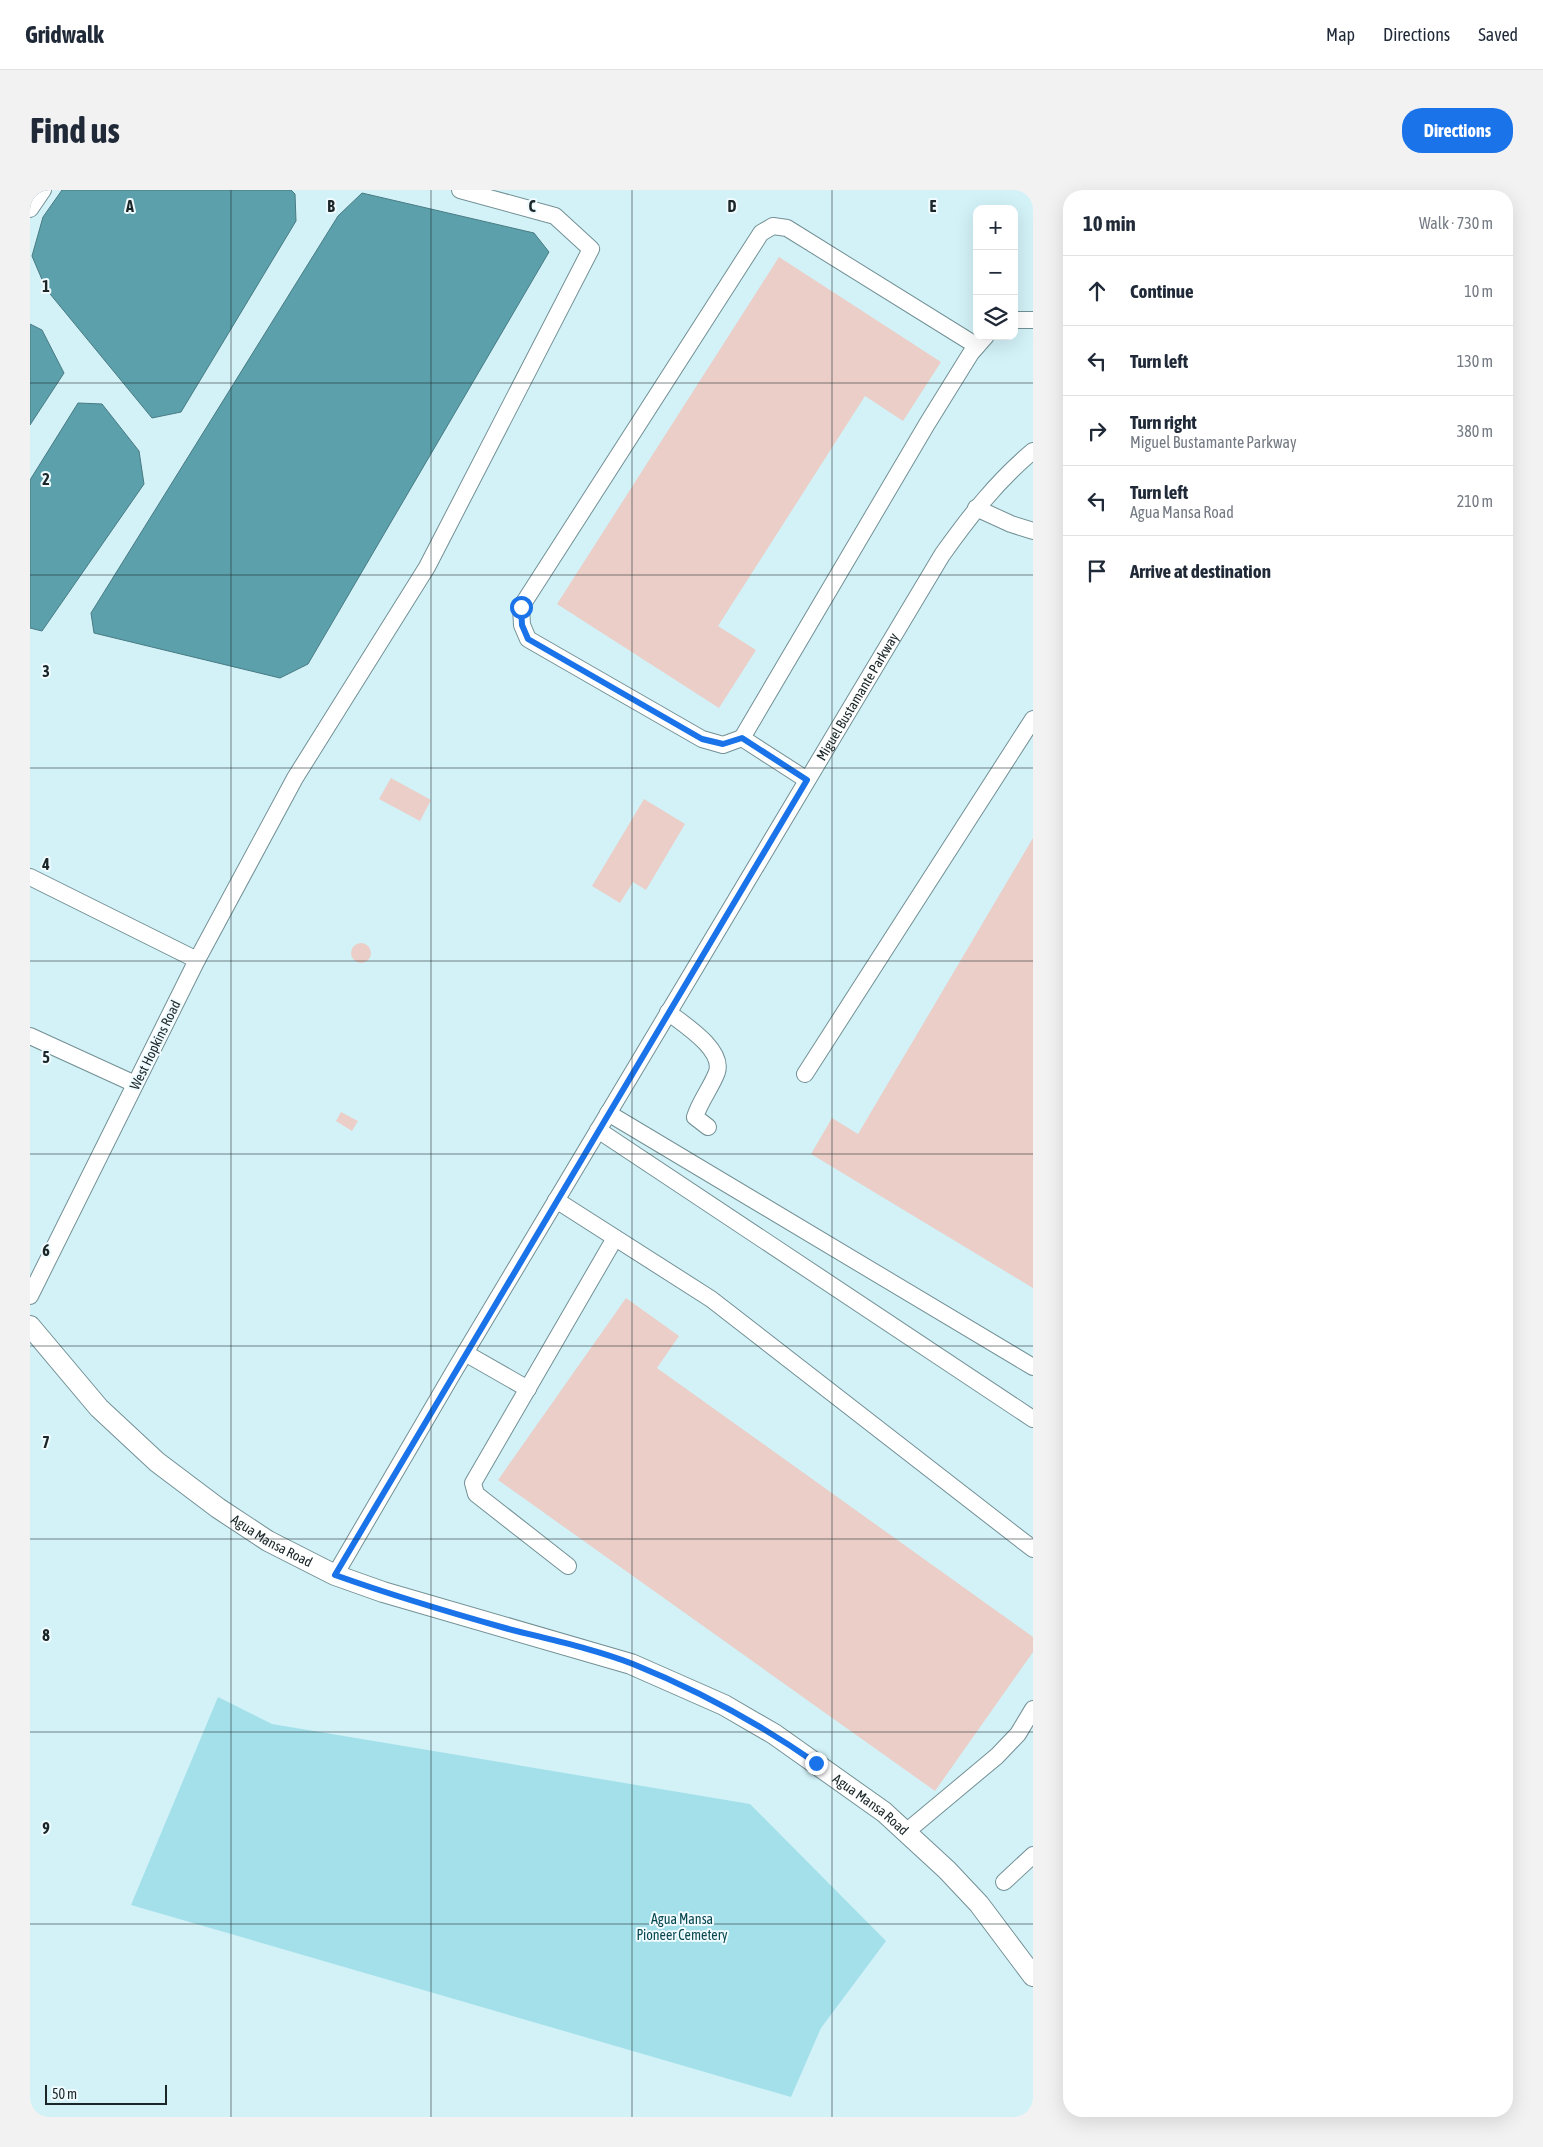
<!DOCTYPE html>
<html lang="en">
<head>
<meta charset="utf-8">
<style>
	:root { --surface:#fff; --page:#f2f2f3; --text:#1f2937; --muted:#747a83; --line:#e0e1e3; --accent:#1a73e8 }
	body { margin:0; font-family:"Asap Condensed",sans-serif; background:var(--page); color:var(--text) }
	.controls { position:absolute; right:15px; top:15px; display:grid; overflow:hidden; border-radius:10px; box-shadow:0 5px 20px #0002 }
	.controls button { width:45px; height:45px; display:grid; place-items:center; padding:0; border:0; border-bottom:1px solid var(--line); background:var(--surface); color:var(--text); font:25px sans-serif }
	.scale { position:absolute; left:15px; bottom:12px; width:122px; box-sizing:border-box; padding-left:5px; border:2px solid #1a2628; border-top:0; font-size:14px; line-height:18px; white-space:nowrap; color:#1a2628; -webkit-text-stroke:4px #effbfe; paint-order:stroke }
	.stop { position:absolute; width:15px; height:15px; margin:-11px; border:4px solid #1a73e8; border-radius:50%; background:#fff }
	.stop.end { background:#1a73e8; border-color:#fff; box-shadow:0 1px 5px #0008 }
	.list { margin:0; padding:0; list-style:none }
	h2 { display:flex; justify-content:space-between; align-items:center; height:65px; margin:0; padding:0 20px; font-size:21px }
	h2 small { font-size:16px; font-weight:400; color:var(--muted) }
	.list li { display:grid; grid-template-columns:32px 1fr auto; gap:15px; align-items:center; box-sizing:border-box; height:70px; padding:0 20px; border-top:1px solid var(--line) }
	.list b { display:block; font-size:19px; white-space:nowrap }
	.list p { margin:0; font-size:16px; white-space:nowrap; color:var(--muted) }
	.list em { font-size:16px; font-style:normal; color:var(--muted) }
	.icon { flex:none; width:28px; height:28px; fill:none; stroke:currentColor; stroke-width:2; stroke-linecap:round; stroke-linejoin:round }
	.map { position:relative; flex:none; width:1003px; height:1927px; overflow:hidden; border-radius:20px }
	header { display:flex; align-items:center; gap:30px; box-sizing:border-box; height:70px; padding:0 25px; background:var(--surface); border-bottom:1px solid var(--line) }
	header strong { font-size:24px }
	nav { display:flex; gap:28px; margin-inline-start:auto; font-size:18px }
	.intro { display:flex; align-items:center; justify-content:space-between; box-sizing:border-box; height:120px; padding:0 30px }
	h1 { margin:0; font-size:35px }
	.button { padding:12px 22px; border-radius:20px; background:var(--accent); color:#fff; font-size:18px; font-weight:700 }
	main { display:flex; gap:30px; padding:0 30px }
	aside { flex:1; background:var(--surface); border-radius:20px; box-shadow:0 5px 20px #0002 }
	.map>svg:first-child { display:block }
	.green { fill:#a4e0ea }
	.water { fill:#5ca0ab; stroke:#487b84 }
	.building { fill:#ebcec7 }
	.lines { fill:none; stroke-linecap:round; stroke-linejoin:round }
	.minor-casing { stroke:#739095; stroke-width:18 }
	.major-casing { stroke:#739095; stroke-width:22 }
	.minor { stroke:#fff; stroke-width:16 }
	.major { stroke:#fff; stroke-width:20 }
	.route { stroke:#1a73e8; stroke-width:6 }
	.grid { fill:none; stroke:#1a2628; stroke-width:1; stroke-opacity:0.55 }
	.labels { text-anchor:middle; dominant-baseline:central; stroke-width:4; stroke-linejoin:round; paint-order:stroke }
	.street-label { font-size:14px; fill:#1a2628; stroke:#effbfe }
	.park-label { font-size:14px; fill:#094851; stroke:#effbfe }
	.grid-label { font-size:16px; text-anchor:middle; font-weight:bold; fill:#1a2628; stroke:#effbfe; stroke-width:4; stroke-linejoin:round; paint-order:stroke }
</style>
</head>
<body>
<header>
<strong>Gridwalk</strong>
<nav><a>Map</a><a>Directions</a><a>Saved</a></nav>
</header>
<div class="intro"><h1>Find us</h1><a class="button">Directions</a></div>
<main>
<div class="map">
<svg width="1003" height="1927" viewBox="0 0 1003 1927">
	<rect width="100%" height="100%" fill="#d2f2f8"/>
	<path class="green" d="M188,1507L242,1534L720,1614L856,1751L791,1838L761,1907L101,1715Z"/>
	<path class="water" d="M32,0H261L265,4L266,31L151,222L122,228L16,99L2,66L13,27Z
		M332,3L504,43L519,62L278,474L250,488L64,443L61,423L308,26Z
		M0,134L12,140L34,183L0,235Z
		M48,213L72,214L109,261L114,294L12,441L0,438V290Z"/>
	<path class="building" d="M749,67L911,172L873,231L835,206L688,436L726,460L689,518L527,414Z
		M361,588L401,610L390,631L349,609Z
		M614,609L655,634L616,700L603,692L590,713L562,696Z
		M1003,648V1098L781,964L802,928L828,944Z
		M321 763a10 10 0 1 1 20 0a10 10 0 1 1-20 0Z
		M311,922L328,931L322,941L306,931Z
		M596,1108L649,1146L627,1178L1003,1447V1462L905,1601L468,1290Z"/>
	<g class="lines">
		<defs>
			<g id="minor">
				<path d="M0,19L13,0"/>
				<path d="M984,130H1003"/>
				<path d="M946,318L981,334L1003,341"/>
				<path d="M712,548L693,555L672,549L498,449L492,435L491,417L731,43L743,36L757,38L947,156"/>
				<path d="M777,590L712,548L897,234L941,163L956,146"/>
				<path d="M0,687L167,770L0,1106"/>
				<path d="M167,770L265,588L397,377L561,59L525,26L430,0"/>
				<path d="M638,822C653,834 694,859 687,882C681,898 670,911 665,927L678,937"/>
				<path d="M0,846L105,894"/>
				<path d="M775,884L1003,529"/>
				<path d="M578,923L1003,1177"/>
				<path d="M568,940L1003,1229"/>
				<path d="M526,1010L681,1109L1003,1359"/>
				<path d="M435,1163L498,1199"/>
				<path d="M538,1376L446,1304L443,1293L585,1048"/>
				<path id="s1" d="M305,1385L423,1183L912,365C939,327 967,291 1003,261"/>
				<path d="M876,1642L967,1566L988,1544L1003,1519"/>
				<path d="M974,1692L1003,1665"/>
			</g>
			<g id="major">
				<path id="s2" d="M0,1136L69,1218L127,1272L188,1318L238,1351L305,1385L353,1402L601,1474L694,1515L744,1544L854,1622L917,1680L949,1714L1003,1786"/>
			</g>
		</defs>
		<use href="#minor" class="minor-casing"/>
		<use href="#major" class="major-casing"/>
		<use href="#minor" class="minor"/>
		<use href="#major" class="major"/>
	</g>
	<g class="lines">
		<path class="route" d="M491,417L492,435L498,449L672,549L693,554L712,548L777,590L305,1385C361,1405 418,1422 475,1438C517,1449 562,1458 603,1474C670,1501 727,1532 786,1573"/>
	</g>
	<path class="grid" d="M201,0V1927M401,0V1927M602,0V1927M802,0V1927M0,193H1003M0,385H1003M0,578H1003M0,771H1003M0,964H1003M0,1156H1003M0,1349H1003M0,1542H1003M0,1734H1003"/>
	<g class="labels">
		<g class="street-label">
			<text stroke="none"><textPath href="#s1" startOffset="1022">Miguel Bustamante Parkway</textPath></text>
			<text transform="translate(125 855) rotate(-64)">West Hopkins Road</text>
			<text stroke="none"><textPath href="#s2" startOffset="326">Agua Mansa Road</textPath></text>
			<text stroke="none"><textPath href="#s2" startOffset="986">Agua Mansa Road</textPath></text>
		</g>
		<g class="park-label">
			<text x="652" y="1729">Agua Mansa<tspan x="652" dy="16">Pioneer Cemetery</tspan></text>
		</g>
	</g>
	<g class="grid-label">
		<text x="100" y="22">A</text>
		<text x="301" y="22">B</text>
		<text x="502" y="22">C</text>
		<text x="702" y="22">D</text>
		<text x="903" y="22">E</text>
		<text x="16" y="102">1</text>
		<text x="16" y="295">2</text>
		<text x="16" y="487">3</text>
		<text x="16" y="680">4</text>
		<text x="16" y="873">5</text>
		<text x="16" y="1066">6</text>
		<text x="16" y="1258">7</text>
		<text x="16" y="1451">8</text>
		<text x="16" y="1644">9</text>
	</g>
</svg>
<div class="controls">
<button>+</button>
<button>−</button>
<button><svg class="icon" aria-label="layers" viewBox="0 0 24 24"><path d="M12 4l9 5-9 5-9-5zM3 14l9 5 9-5"/></svg></button>
</div>
<div class="scale">50 m</div>
<div class="stop" style="left:491px;top:417px"></div>
<div class="stop end" style="left:786px;top:1573px"></div>
</div>
<aside>
<h2>10 min<small>Walk · 730 m</small></h2>
<ul class="list">
<li><svg class="icon" aria-label="ahead" viewBox="0 0 24 24"><path d="M12 20V5M6 11l6-6 6 6"/></svg><div><b>Continue</b></div><em>10 m</em></li>
<li><svg class="icon" aria-label="left" viewBox="0 0 24 24"><path d="M17 20v-9H6M10 6l-5 5 5 5"/></svg><div><b>Turn left</b></div><em>130 m</em></li>
<li><svg class="icon" aria-label="right" viewBox="0 0 24 24"><path d="M7 20v-9h11M14 6l5 5-5 5"/></svg><div><b>Turn right</b><p>Miguel Bustamante Parkway</p></div><em>380 m</em></li>
<li><svg class="icon" aria-label="left" viewBox="0 0 24 24"><path d="M17 20v-9H6M10 6l-5 5 5 5"/></svg><div><b>Turn left</b><p>Agua Mansa Road</p></div><em>210 m</em></li>
<li><svg class="icon" aria-label="arrive" viewBox="0 0 24 24"><path d="M6 21V4h12l-3 4 3 4H6"/></svg><div><b>Arrive at destination</b></div></li>
</ul>
</aside>
</main>
</body>
</html>
